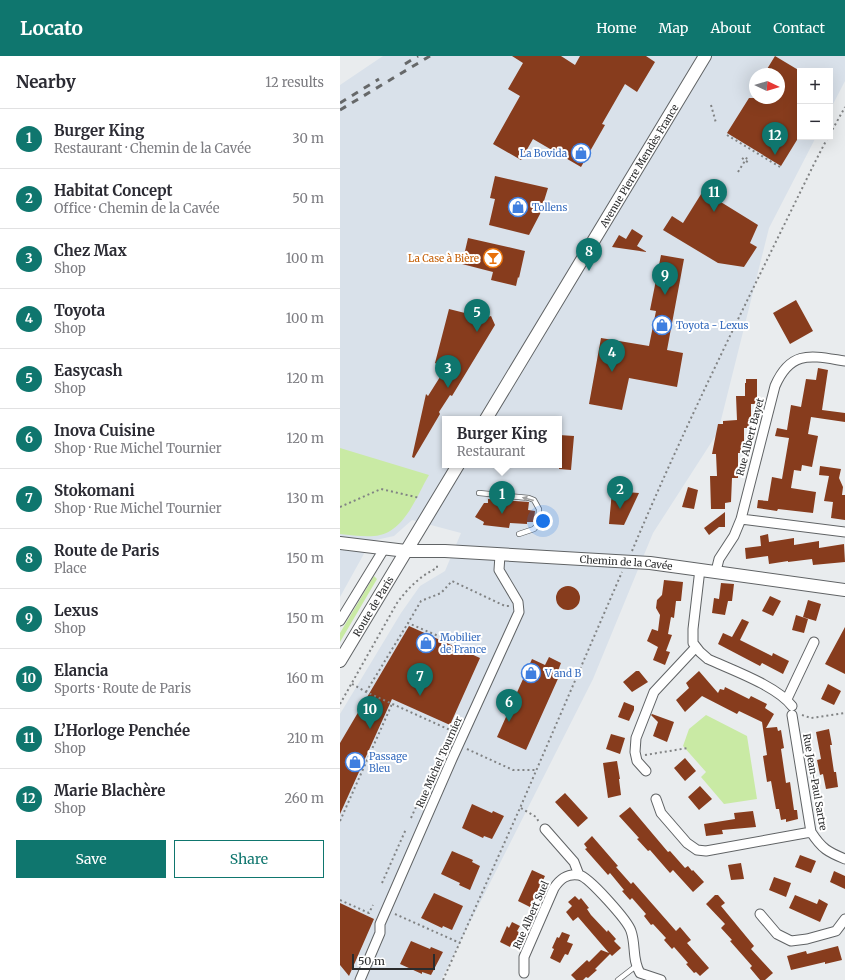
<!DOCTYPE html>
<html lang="en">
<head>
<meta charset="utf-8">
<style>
	:root { --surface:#fff; --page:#f2f2f3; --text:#2b2b33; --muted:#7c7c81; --line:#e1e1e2; --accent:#0f766e }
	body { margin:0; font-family:Merriweather,serif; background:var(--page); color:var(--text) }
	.controls { position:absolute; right:12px; top:12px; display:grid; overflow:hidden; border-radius:0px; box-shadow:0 4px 16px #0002 }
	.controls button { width:36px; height:36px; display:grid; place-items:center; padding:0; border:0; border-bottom:1px solid var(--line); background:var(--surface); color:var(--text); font:20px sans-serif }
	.compass { position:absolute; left:409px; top:12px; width:36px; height:36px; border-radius:50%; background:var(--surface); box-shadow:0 4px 16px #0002; rotate:94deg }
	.scale { position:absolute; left:12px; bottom:10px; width:83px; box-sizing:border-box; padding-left:4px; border:2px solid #2b2c2d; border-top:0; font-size:11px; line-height:14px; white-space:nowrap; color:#2b2c2d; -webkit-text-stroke:3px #fff; paint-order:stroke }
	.you { position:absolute; left:203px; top:465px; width:14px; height:14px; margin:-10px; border:3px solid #fff; border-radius:50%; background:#1a73e8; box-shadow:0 0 0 6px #1a73e833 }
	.badge { display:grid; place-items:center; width:26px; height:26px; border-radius:50%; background:var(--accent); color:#fff; font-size:13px; font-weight:700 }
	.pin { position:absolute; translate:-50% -33px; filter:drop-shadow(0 1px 2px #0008) }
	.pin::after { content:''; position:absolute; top:21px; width:14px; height:12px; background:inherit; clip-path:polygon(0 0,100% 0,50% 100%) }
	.popup { position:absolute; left:102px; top:360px; width:120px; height:52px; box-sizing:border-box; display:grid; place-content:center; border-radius:0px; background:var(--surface); filter:drop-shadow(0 1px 3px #0005); font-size:13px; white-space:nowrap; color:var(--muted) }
	.popup b { font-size:15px; color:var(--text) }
	.popup::after { content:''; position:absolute; left:50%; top:100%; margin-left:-8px; border:8px solid transparent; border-top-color:var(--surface) }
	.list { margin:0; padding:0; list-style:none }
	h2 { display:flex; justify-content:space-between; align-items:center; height:52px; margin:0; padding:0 16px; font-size:17px }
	h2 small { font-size:13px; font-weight:400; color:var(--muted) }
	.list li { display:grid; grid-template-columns:26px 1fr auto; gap:12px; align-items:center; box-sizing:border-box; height:60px; padding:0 16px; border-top:1px solid var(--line) }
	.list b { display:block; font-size:15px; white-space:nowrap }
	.list p { margin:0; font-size:13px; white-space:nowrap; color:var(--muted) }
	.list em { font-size:13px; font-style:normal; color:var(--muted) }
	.actions { display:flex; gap:8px; padding:12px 16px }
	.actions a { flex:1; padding:9px 0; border:1px solid var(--accent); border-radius:0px; text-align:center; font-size:14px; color:var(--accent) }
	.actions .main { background:var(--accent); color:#fff }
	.map { position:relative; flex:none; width:505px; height:924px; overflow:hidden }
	header { display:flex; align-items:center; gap:24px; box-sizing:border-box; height:56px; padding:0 20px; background:var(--accent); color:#fff }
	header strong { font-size:19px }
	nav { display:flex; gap:22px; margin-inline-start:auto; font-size:14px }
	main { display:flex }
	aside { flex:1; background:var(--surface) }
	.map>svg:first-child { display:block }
	.built { fill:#d9e1ea; fill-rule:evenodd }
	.green { fill:#c9eaa4 }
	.building { fill:#873c1d }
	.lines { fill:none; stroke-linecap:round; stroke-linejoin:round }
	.lane-casing { stroke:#606365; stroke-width:6 }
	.street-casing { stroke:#606365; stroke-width:11 }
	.secondary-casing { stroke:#606365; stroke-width:14 }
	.path { stroke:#818384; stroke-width:2; stroke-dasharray:2 3; stroke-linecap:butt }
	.lane { stroke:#fff; stroke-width:4.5 }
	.street { stroke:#fff; stroke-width:9 }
	.secondary { stroke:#fff; stroke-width:12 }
	.rail { stroke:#666869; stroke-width:3; stroke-dasharray:7 7; stroke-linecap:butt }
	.oneway { fill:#a0a0a0 }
	.labels { text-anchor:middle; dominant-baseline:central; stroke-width:4; stroke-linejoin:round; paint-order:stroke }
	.shop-label { font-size:10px; fill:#366cbe; stroke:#fff; text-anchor:start }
	.street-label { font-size:10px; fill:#2b2c2d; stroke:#fff }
	.food-label { font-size:10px; fill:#c56008; stroke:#fff; text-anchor:end }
</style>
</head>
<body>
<header>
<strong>Locato</strong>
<nav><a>Home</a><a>Map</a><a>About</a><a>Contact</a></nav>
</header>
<main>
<aside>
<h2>Nearby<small>12 results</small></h2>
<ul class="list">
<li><span class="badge">1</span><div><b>Burger King</b><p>Restaurant · Chemin de la Cavée</p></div><em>30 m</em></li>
<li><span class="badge">2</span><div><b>Habitat Concept</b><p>Office · Chemin de la Cavée</p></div><em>50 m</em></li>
<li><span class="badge">3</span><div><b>Chez Max</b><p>Shop</p></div><em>100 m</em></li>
<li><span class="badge">4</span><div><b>Toyota</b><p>Shop</p></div><em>100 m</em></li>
<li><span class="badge">5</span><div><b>Easycash</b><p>Shop</p></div><em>120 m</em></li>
<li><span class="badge">6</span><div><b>Inova Cuisine</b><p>Shop · Rue Michel Tournier</p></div><em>120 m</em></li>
<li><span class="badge">7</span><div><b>Stokomani</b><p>Shop · Rue Michel Tournier</p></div><em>130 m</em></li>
<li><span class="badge">8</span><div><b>Route de Paris</b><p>Place</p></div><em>150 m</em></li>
<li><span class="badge">9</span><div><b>Lexus</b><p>Shop</p></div><em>150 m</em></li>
<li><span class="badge">10</span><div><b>Elancia</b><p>Sports · Route de Paris</p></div><em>160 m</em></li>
<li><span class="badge">11</span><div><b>L’Horloge Penchée</b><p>Shop</p></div><em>210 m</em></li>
<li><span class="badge">12</span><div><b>Marie Blachère</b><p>Shop</p></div><em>260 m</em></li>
</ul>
<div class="actions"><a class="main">Save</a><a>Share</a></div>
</aside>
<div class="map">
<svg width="505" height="924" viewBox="0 0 505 924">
	<rect width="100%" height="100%" fill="#e9ecee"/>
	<path class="built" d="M43,0H505V25L490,54V15H460V81H476L429,172L378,376L313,477L253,623L101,924H0V658L61,557L80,530L105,515L121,477L72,464L54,480L31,485L0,541V29ZM415,18H439V42H415ZM105,363H219V409H105Z"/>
	<path class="green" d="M0,392L89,419C76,441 64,478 34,480C23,481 11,479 0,478Z
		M34,520L37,523L0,586V577Z
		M366,659L407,680L417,743L384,748L361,721L366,716L343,690L349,673Z"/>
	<path class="building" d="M172,0H221L235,9L240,0H306L315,6L297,36L285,28L262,68L265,69L241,111L193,83L181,104L153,88L180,40L168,33L183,7Z
		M435,0L460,15V79L441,110L387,77L409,42H439V18H424Z
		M155,120L208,132L200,158L189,179L149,169L155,143L150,142Z
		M363,135L418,169L410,187L417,191L404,211L378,207L323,174L332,160L343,167Z
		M292,173L303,180L297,190L307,196L272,191L279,179L286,183Z
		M128,182L185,195L179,222L178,221L176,230L151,224L153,216L122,208Z
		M321,199L344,203L327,294L343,297L337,331L289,322L282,354L249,348L261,282L309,290L316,255L310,254Z
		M456,244L473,275L450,288L433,257Z
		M109,253L145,262L151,260L155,269L112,340L110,339L99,356L100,358L74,402L72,401L86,338L88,340L105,313L95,307Z
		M478,312L488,314L482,354L505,357V366L471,361L468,378L478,380L472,411L462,409L461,415L454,414L451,432L476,436L473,457L438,453L437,455L417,452L418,444L428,445L432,421L442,423L449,382L435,380L437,372L447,374L451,349L461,351L466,323L476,324Z
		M406,323H417V348H411V372H404V397H398V422H392L391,446L385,447V453H371L370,420H377L376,398H372L378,368H383V365L397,364L396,340H405V327H406Z
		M219,379L234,380L231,414L219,413Z
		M480,410L501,413L499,422L503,431L502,439H505V464L491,462L493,446L484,445L489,420L479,419Z
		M348,431L358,434L354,453L342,451Z
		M272,435L299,437L284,469L269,468Z
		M148,443L189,446L188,454L195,455L194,466H187V468L170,467L169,472L143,469L144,466L135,461L144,447H148Z
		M385,456V471H379L369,479L364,472Z
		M428,478L429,486L454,482V489L479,485V492L504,488L505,506L473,509L472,503L448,506V505L429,508L428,500L406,503L405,492L421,490L420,480Z
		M324,524L343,526L341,545H336L334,562L331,561L328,578L332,579L326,595L330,596L325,609L313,604L318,591L307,585L312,573L318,575L320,559L316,552L317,544L322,539Z
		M381,527L394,528L392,545H388L385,559L372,557L374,542L379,543Z
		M216 542a12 12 0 1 1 24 0a12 12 0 1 1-24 0Z
		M430,540L441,545L433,560L422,555Z
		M468,544L481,548L476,565L463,561Z
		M456,559L468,563L464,577L452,574Z
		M402,563L409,566L400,584L432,600L433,597L449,605L443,618L422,607L420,610L378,588L383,577L392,581Z
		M69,570L140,602L110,669L52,643L0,758V687Z
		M505,571V618L485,608Z
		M209,601L221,607L218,615L221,616L186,694L157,681L192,603L205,609Z
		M296,615H299L308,626L292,636L283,626Z
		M359,615L378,637L380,633L384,634L385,631L409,643L411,640L427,648L425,652L434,658L426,672L437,671L438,675L441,674L444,692L441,693L446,727L450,726L454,754H457L458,763L446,766V763L441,764L439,753H436L431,725L427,726L423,700L427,699L422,666L399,655L397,658L362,640L345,656L336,644L349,632L346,627Z
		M488,628L501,635L494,649L481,643Z
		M284,646L294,650V654L289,665L278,661Z
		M312,658L334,666L327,686L313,680L318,666L311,659Z
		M489,673L492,689H490L494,716H496L498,731L486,733L483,718L480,719L477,704L481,703L476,676Z
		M271,678L285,682L280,698L266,693Z
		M345,702L356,715L345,725L334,712Z
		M277,705L280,723H279L281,739L268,742L263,707Z
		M360,730L372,743L359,754L348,741Z
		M225,737L248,762L238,771L215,746Z
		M132,748L152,757L153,755L164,760L152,783L144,780L143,782L122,772Z
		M290,751L328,796L330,795L345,812L348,810L352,815L353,814L364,826L353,836L333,814L330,817L310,794L308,795L297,783L299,782L279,760Z
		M413,755L416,771L382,774L383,778L366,780L364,768L395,763L394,757Z
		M252,780L278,810L276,811L291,828L293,826L336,875L340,871L351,884L347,887L369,912L360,920L356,916L354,917L346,908L348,907L334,891L332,893L324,884L326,882L313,868L311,869L304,860L306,858L292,842L290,844L282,835L284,834L270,817L268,819L245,793L247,792L244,788Z
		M112,795L133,804L132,806L140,810L130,834L119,829L120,827L101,818Z
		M460,799L476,805L471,817L455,811Z
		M401,807L404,823L391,824L388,809Z
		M192,814L205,820L190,851L178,845Z
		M494,815L505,820V833L490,826Z
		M434,821L451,827L446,841L429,834Z
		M94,837L123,850L112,874L103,870L102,872L81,862Z
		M375,839H378L385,847L381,850L414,890L411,893L433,917L425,924H420L410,912L412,910L390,885L392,884L381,872L385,868L366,848Z
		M455,839L477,848L479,843L488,848L480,866L449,852Z
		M235,840L239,844L241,842L249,852L247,853L251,859L267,876L268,874L276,883L274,885L281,892L272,900L270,898L255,913L257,914L248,922L246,921L243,924H236L231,919L247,904L249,906L261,894L269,897L238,861L233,865L226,856L232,850L228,846Z
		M0,847L34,863L9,920L0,909Z
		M172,866L180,870L177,875L180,877L174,887L172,886L170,891L160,886L167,870L169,872Z
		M222,876L230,879L227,886L233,888L228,899L225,898L220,907L210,902L214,893L212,892L217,881L219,882Z
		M71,885L90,893L91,891L103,896L91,919L82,916V918L60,908Z
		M498,890L502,904L485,908V906L451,914L447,900L466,895L467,898Z"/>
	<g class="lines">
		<defs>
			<path id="lane" d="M139,437L189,442L194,444L199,453L198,468L194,473L179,478
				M278,924L296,910"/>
			<path id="street" d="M401,463L505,476
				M360,513L353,573V587L360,596L368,603C392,614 437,630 452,650
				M376,515L379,503L394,480L401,463L435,330C451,293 472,300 505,305
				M0,565L44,493
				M447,643L474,586
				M452,659L471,776C482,793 488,796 505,803
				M306,715L297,705L295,696L296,682L314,636L356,591
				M316,743L321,757L347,787L357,794L366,795L471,776
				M205,773L234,806L239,819
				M420,858L437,878L451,885L467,883L496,875L505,863
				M184,917V901L214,832C220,823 227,817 239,819C249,821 288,865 291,875C296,889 292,904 300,917L321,924
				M20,924L40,877V868L112,703L179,556L178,546L159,514L160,499"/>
			<g id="secondary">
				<path id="s1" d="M146,363L365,0"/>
				<path id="s2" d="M0,487L66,495H105L310,507L505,534"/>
				<path id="s3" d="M0,605L118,409"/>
			</g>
		</defs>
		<use href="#lane" class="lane-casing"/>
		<use href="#street" class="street-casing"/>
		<use href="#secondary" class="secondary-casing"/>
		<path class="path" d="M371,49L376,67
			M490,78L505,51
			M387,79L440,111
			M402,102L409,107
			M398,116L408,100
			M0,451L41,433L80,442
			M292,495C347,364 411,237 474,108L488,81
			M138,597L68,567L81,545L101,537L112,525L165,550H170
			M12,628L26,636L110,674L107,680
			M26,636L68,567
			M0,648L57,547C68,532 80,520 97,512V507
			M462,659L471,662L505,657
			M127,693L173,714H197
			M305,699L348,692
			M181,752L196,761L199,766
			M71,762L100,698
			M0,765L52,648
			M42,827L66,773
			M0,844L29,857L33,849
			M55,858L120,887
			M103,924L180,752L282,516"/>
		<use href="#lane" class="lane"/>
		<use href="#street" class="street"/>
		<use href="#secondary" class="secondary"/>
		<path class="rail" d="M65,8L78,0
			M0,47L39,23
			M0,54L90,0"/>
	</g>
	<defs><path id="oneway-solid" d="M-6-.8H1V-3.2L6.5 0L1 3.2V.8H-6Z"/></defs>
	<use class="oneway" href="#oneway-solid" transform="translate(188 443) rotate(-165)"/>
	<defs>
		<symbol id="shop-ring" viewBox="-11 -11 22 22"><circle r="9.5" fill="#fff" stroke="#3f7fe0" stroke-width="1.5"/><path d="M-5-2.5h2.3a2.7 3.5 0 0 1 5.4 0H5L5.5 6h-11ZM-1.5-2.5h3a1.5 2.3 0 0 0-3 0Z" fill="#3f7fe0"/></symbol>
		<symbol id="bar-ring" viewBox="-11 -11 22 22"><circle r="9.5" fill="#fff" stroke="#e8710a" stroke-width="1.5"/><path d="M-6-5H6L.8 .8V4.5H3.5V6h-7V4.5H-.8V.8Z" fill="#e8710a"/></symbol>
	</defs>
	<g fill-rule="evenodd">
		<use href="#shop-ring" x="230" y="86" width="22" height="22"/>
		<use href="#shop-ring" x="167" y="140" width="22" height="22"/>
		<use href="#bar-ring" x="142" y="191" width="22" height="22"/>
		<use href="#shop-ring" x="311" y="258" width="22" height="22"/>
		<use href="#shop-ring" x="75" y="576" width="22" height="22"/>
		<use href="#shop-ring" x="180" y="606" width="22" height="22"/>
		<use href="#shop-ring" x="4" y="695" width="22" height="22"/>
	</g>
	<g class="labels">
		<g class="shop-label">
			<text x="227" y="97" text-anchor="end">La Bovida</text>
			<text x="192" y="151">Tollens</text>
			<text x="336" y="269">Toyota - Lexus</text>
			<text x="100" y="581">Mobilier<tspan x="100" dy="12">de France</tspan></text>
			<text x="205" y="617">V and B</text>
			<text x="29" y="700">Passage<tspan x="29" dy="12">Bleu</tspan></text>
		</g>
		<g class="street-label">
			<text stroke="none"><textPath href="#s1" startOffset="296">Avenue Pierre Mendès France</textPath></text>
			<text transform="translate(410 381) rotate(-75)">Rue Albert Bayet</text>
			<text stroke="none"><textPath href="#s2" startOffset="287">Chemin de la Cavée</textPath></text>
			<text stroke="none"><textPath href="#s3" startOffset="64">Route de Paris</textPath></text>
			<text transform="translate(99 706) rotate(-66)">Rue Michel Tournier</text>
			<text transform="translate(475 726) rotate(80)">Rue Jean-Paul Sartre</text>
			<text transform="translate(191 859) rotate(-66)">Rue Albert Suel</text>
		</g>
		<g class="food-label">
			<text x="139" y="202">La Case à Bière</text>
		</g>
	</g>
</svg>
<div class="controls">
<button>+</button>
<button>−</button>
</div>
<svg class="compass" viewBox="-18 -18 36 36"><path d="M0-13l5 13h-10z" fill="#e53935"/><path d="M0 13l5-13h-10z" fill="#7c7c81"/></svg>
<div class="scale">50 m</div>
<div class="you"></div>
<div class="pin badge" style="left:162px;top:458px">1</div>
<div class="popup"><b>Burger King</b>Restaurant</div>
<div class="pin badge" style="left:280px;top:453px">2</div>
<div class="pin badge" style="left:108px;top:332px">3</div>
<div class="pin badge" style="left:272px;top:316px">4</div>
<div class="pin badge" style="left:137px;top:276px">5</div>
<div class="pin badge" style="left:169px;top:666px">6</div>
<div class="pin badge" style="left:80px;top:640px">7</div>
<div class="pin badge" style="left:249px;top:215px">8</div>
<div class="pin badge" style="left:325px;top:239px">9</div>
<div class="pin badge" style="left:30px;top:673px">10</div>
<div class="pin badge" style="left:374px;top:156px">11</div>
<div class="pin badge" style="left:435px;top:99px">12</div>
</div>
</main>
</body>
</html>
